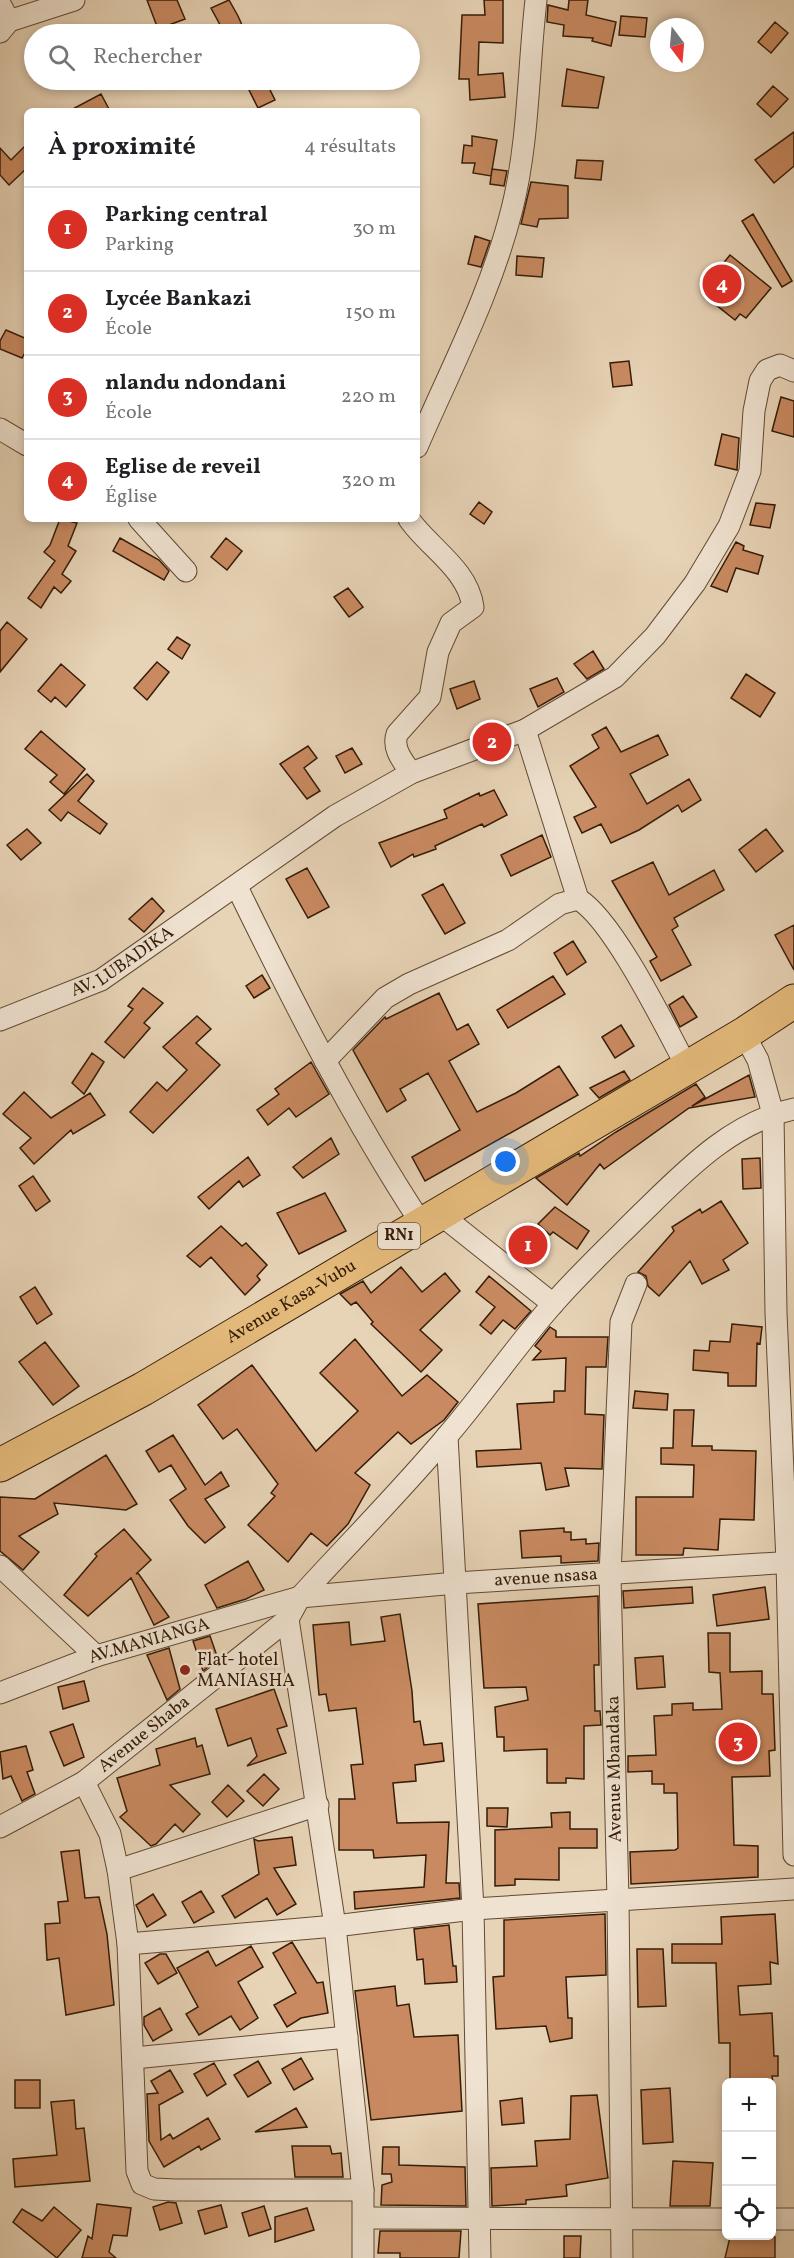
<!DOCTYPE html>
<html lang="fr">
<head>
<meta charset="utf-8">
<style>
	:root { --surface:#fff; --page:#f6f6f6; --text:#202124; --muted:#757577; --line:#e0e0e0; --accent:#d93025 }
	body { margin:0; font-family:Vollkorn,serif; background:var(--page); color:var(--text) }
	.controls { position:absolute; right:18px; bottom:18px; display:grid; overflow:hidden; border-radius:9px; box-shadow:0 3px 9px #0003 }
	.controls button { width:54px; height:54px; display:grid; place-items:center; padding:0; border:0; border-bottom:2px solid var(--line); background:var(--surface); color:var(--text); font:30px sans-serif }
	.compass { position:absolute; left:650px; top:18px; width:54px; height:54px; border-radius:50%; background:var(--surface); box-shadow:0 3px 9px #0003; rotate:164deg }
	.you { position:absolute; left:506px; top:1162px; width:21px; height:21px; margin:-15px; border:4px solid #fff; border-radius:50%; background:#1a73e8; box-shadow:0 0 0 9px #1a73e833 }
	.badge { display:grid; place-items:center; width:39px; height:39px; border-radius:50%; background:var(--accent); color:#fff; font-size:20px; font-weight:700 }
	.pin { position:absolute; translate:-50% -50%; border:3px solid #fff; box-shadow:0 2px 6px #0006 }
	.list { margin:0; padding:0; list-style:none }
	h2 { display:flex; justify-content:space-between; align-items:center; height:78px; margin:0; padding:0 24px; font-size:26px }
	h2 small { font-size:20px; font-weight:400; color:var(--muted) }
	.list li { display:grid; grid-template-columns:39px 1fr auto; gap:18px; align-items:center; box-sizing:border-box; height:84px; padding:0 24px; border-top:2px solid var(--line) }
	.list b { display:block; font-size:22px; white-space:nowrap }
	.list p { margin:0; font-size:20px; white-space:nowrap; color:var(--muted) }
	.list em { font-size:20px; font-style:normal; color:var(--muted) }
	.icon { flex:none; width:33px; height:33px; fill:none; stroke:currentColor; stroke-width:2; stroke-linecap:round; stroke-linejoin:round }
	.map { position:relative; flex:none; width:794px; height:2258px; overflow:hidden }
	.search { position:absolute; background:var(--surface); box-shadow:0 3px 9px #0003; left:24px; top:24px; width:396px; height:66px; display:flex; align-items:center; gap:15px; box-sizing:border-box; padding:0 21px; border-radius:33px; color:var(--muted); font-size:22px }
	.panel { position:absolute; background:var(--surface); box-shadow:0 3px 9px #0003; left:24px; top:108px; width:396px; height:414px; border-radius:9px }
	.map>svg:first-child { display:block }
	.building { fill:#c98a61; stroke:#351c07; stroke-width:1.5 }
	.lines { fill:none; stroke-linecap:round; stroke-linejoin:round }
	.minor-casing { stroke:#624a33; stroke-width:23 }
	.trunk-casing { stroke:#351c07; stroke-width:35 }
	.minor { stroke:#efe2d0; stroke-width:21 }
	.trunk { stroke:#e4ba7b; stroke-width:33 }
	.poi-dot { fill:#8f2418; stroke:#efe2d0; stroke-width:2 }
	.labels { text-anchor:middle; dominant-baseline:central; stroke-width:5; stroke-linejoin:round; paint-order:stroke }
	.shield { fill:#efe2d0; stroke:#6d5743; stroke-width:1.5 }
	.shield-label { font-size:16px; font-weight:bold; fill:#351c07 }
	.street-label { font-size:18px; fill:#351c07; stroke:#efe2d0 }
	.poi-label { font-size:18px; fill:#351c07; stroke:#efe2d0; text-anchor:start }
</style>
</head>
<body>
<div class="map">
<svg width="794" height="2258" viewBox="0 0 794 2258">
	<rect width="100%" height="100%" fill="#e7d3b6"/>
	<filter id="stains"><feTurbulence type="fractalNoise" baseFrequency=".00333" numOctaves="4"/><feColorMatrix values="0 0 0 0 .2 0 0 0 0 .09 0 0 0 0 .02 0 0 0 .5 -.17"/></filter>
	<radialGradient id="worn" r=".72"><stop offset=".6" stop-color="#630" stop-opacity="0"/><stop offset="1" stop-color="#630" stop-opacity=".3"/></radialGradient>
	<path class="building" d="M147,0H177L185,19L158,29Z
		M229,0L238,16L246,34H225L211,8Z
		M484,0H503V43L479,42L478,75L503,73L505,97L470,100L469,79H459L462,15H485Z
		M569,0H588L586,15L616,22L611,46L592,41L593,38L563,36L564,25L547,22L548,5L568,10Z
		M621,16L647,18L645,37L619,35Z
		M775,22L788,33L771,53L758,42Z
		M567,69L604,77L598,108L562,106Z
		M244,80H265L275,100L258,108Z
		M773,86L788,99L771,117L757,104Z
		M101,94L110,111H69Z
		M794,132V166L774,183L755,160Z
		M472,136L497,140L491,176L473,173L475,163H462L464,145L472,146Z
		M27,144V168L9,185L0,175V148L11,160Z
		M577,160L603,161L601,180L575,178Z
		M492,169L507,171L504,186L490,184Z
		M531,182L568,186V218L539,219L537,227L521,224Z
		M753,214L792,281L782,287L742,221Z
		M475,236L490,241L481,267L468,264Z
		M730,255L771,288L746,318L740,314L735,320L706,297L704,287Z
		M517,256L544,258L542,277L516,275Z
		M6,330L27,339V349L22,358L0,349V341Z
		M629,361L632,385L613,387L610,363Z
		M781,397L794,401V437L772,431Z
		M722,434L739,438L737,470L715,465Z
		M479,502L492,512L484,524L470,514Z
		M756,503L775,505L770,528L750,525Z
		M60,519L77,523L68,546L76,551L62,574L71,581L61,593L54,587L41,608L28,598L55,561L44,552L50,545Z
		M120,538L159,560L169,571L164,580L113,551Z
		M226,538L242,551L227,570L211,557Z
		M736,542L744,546L743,550L763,556L758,574L736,568L727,592L711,586Z
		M348,588L363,607L349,617L334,597Z
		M7,622L27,639L0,672V631Z
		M177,637L190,645L182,659L168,649Z
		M593,651L604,669L587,679L574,664Z
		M157,662L169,672L147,700L134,688Z
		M61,664L85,685L66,707L55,697L51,702L38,691Z
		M746,674L775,693L760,717L731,698Z
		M557,678L564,692L538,707L530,689Z
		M474,681L480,699L457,709L450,689Z
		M606,727L621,752L658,735L668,755L630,774L647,804L689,779L701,800L682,812L678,805L639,830L611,843L601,824L582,833L574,817L596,807L570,766L599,748L592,735Z
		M41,731L85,769L64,794L50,782L57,775L25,749Z
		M308,746L317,758L304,768L320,791L307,799L280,764Z
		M352,748L362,764L345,773L336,756Z
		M87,774L94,781L78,801L107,824L100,834L68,812L61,821L49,810Z
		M494,790L507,815L484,827L482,824L435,846L436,849L414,857L413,854L391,867L379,843L447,818L444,810L479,793L480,796Z
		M27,829L41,843L21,860L7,845Z
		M766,829L783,851L756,872L739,850Z
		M542,835L551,857L511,876L501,855Z
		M653,862L669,895L714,870L724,890L674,918L678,926L672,930L691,965L661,981L650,961L657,957L612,881Z
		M307,868L329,907L308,918L286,879Z
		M443,884L465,923L445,934L422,895Z
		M152,898L164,911L144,932L129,919Z
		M794,925V970L775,935Z
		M573,941L586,962L567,975L554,953Z
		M262,975L270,988L254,998L246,986Z
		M553,976L565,994L508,1028L497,1010Z
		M143,988L163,1003L144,1023L150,1028L124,1058L105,1042L133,1009L128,1006Z
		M439,993L457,1030L468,1024L479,1044L449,1061L477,1112L516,1093L559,1066L578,1095L425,1181L412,1157L460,1130L428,1073L400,1089L406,1100L387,1112L353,1050L385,1017L386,1019Z
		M683,996L697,1017L680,1027L669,1005Z
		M197,1016L211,1029L196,1043L220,1065L153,1133L130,1112L157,1082L167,1091L187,1070L163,1047Z
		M621,1025L634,1046L615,1058L602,1037Z
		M92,1053L104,1062L84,1094L72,1083Z
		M311,1062L329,1094L296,1117L289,1108L268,1125L257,1110L279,1094L275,1089Z
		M624,1071L630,1080L599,1098L590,1088Z
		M749,1075L755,1097L689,1108L604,1169L600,1164L567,1205L536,1178L579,1153L580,1156L616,1132L696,1084L705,1097L692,1106Z
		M24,1092L51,1118L90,1093L105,1115L73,1134L71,1130L34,1164L20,1148L31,1138L3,1114Z
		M331,1138L339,1154L303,1178L293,1167Z
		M248,1157L260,1175L243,1187L239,1181L209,1209L198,1197Z
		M760,1158L761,1188L743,1189L742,1159Z
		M33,1176L50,1201L36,1211L19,1186Z
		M325,1193L346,1231L299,1254L277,1213Z
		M721,1201L748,1243L723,1260L729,1270L702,1284L690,1261L659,1296L648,1286L646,1276L638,1272L674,1231L672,1227L700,1209L702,1213Z
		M555,1207L589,1231L577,1249L553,1232L550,1235L538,1224Z
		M221,1226L242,1246L246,1243L267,1265L257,1276L260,1280L245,1295L211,1257L200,1267L187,1256Z
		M401,1267L422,1292L445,1273L460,1291L420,1330L442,1350L421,1372L371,1324L373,1322L356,1302L351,1305L340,1294L363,1281L371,1293Z
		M489,1276L531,1311L515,1329L503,1320L491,1334L480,1325L495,1307L476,1292Z
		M35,1287L52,1314L37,1324L20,1297Z
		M732,1324L762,1327L760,1344L757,1343L756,1386H728V1373L693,1370L694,1350L709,1351L710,1341L730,1342Z
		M550,1327L556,1331V1337H608L606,1367H586L585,1414L604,1415L602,1469L565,1468L569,1486L546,1490L541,1463L477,1467L476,1451L521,1449L517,1404L554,1402V1391H565L566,1358L533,1360L541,1351L535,1346Z
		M355,1339L402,1396L427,1375L458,1402L444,1420L411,1444L398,1432L355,1473L370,1485L348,1524L327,1546L311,1533L288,1562L248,1525L275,1496L271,1493L278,1484L237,1429L223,1439L198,1405L252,1365L316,1451L358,1411L320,1373Z
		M45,1342L79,1386L53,1405L19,1362Z
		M635,1391L668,1394L667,1410L633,1408Z
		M674,1410H694L692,1446H712V1450L756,1451L754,1520L720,1519L718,1550L684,1548L683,1555H636V1497H693L694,1465L661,1464V1448H673Z
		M173,1435L205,1485L221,1472L229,1486L205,1499L225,1527L205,1543L188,1526L170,1500L186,1489L171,1465L159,1472L146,1451Z
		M106,1455L137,1504L126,1510L54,1503L58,1514L19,1536L39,1552L23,1570L0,1551V1497L35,1499Z
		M564,1528V1532H571V1540L586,1539V1544L599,1543L598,1561L561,1563V1556L522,1558L520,1531Z
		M124,1529L151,1560L136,1574L138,1573L169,1617L154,1625L131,1578L88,1616L64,1595L97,1556L95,1554Z
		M248,1561L264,1590L246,1599L217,1608L205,1585Z
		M692,1587L693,1603L624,1608L623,1591Z
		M765,1587L769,1619L717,1626L713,1595Z
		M598,1596L599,1665H594L595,1711H600L601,1725L584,1726V1779L566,1778V1783H547V1749L504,1751V1737H497L495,1707L528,1700L526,1687L484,1688L478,1604Z
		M400,1614L412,1691L414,1722L420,1721L424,1745L442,1743L444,1761L415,1765L416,1781L393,1783L397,1823L449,1822L446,1883H459L460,1898L355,1909L354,1892L424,1887L426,1855L374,1858L373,1850H339V1799H355L351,1765L363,1764L356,1708L329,1711L326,1694L319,1695L313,1625L349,1622L351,1645L385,1641L381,1617Z
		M708,1633H730V1672L762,1671V1694H773L775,1750L769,1751L770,1776L732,1777L734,1845L758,1846V1877L631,1884L630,1852L675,1850L678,1848L677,1793H664V1784H652V1771L628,1772V1756L656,1755L654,1716L672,1715V1704L693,1703V1710L722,1709L720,1673L709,1672Z
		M210,1636L218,1659L203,1671L193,1641Z
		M169,1648L180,1689L167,1700L147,1655Z
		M663,1656L665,1687L637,1689L635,1658Z
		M84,1681L89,1701L63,1709L58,1687Z
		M274,1689L287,1726L277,1729L286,1753L247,1766L257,1756L251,1738L228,1746L216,1709Z
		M73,1724L84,1757L64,1766L50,1732Z
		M195,1738L197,1747L202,1745L210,1774L170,1785L200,1814L183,1832L175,1824L156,1844L151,1846L120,1817L127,1811L117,1778L160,1765L156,1749Z
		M26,1746L33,1770L27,1772L35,1794L22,1801L11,1776L3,1779L0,1752Z
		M264,1774L279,1789L263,1806L247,1791Z
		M228,1785L244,1801L227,1817L212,1802Z
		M487,1808H508L507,1827L487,1826Z
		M570,1812V1829H597V1848H559V1880L515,1879V1885L495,1886V1830L552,1827L551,1813Z
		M292,1837L296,1865L274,1868L296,1904L277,1915L267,1898L235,1918L222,1896L259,1874L254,1839L258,1841Z
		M79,1850L85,1898L99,1897L107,1934L114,2005L66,2015L59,1958L47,1960L45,1924L60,1923L58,1902L68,1901L61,1852Z
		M201,1891L214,1912L194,1923L182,1902Z
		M153,1894L166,1915L147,1927L136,1905Z
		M605,1914L606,1975L566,1977L568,2018H572V2038L550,2042L546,2026L496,2029L493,1977L504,1976V1920Z
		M775,1914L778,1964L770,1962L771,1984L738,1986L740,2015L772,2013L774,2056H778V2076H772L773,2082H730V2043H719L716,1963H672V1944H722L721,1917Z
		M449,1925L453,1966H456L457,1982L425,1984L423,1959L417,1960L414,1929Z
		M292,1942L317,1983L323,1982L328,2013L301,2018L287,2027L274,2005L296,1993L273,1953Z
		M251,1946L263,1967L238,1982L258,2018L240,2030L231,2016L199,2035L186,2014L198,2007L177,1968L208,1951L216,1966Z
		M637,1949H663L666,2006L638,2007Z
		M160,1954H166L177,1973L158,1984L145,1963Z
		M395,1986L397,2006L409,2004L414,2037L458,2035L462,2111L371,2120L355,1991Z
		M160,2008L172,2030L153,2041L144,2025V2017Z
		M301,2058L313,2079L294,2090L282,2069Z
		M258,2061L271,2083L248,2097L234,2075Z
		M214,2063L226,2084L207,2096L194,2074Z
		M170,2070L183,2092L159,2105L161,2140L170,2134L173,2139L208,2118L220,2139L201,2150L199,2146L164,2167L149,2141L147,2094L158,2093L151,2081Z
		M15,2080H40V2108H15Z
		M670,2088L673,2142L643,2144L641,2090Z
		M597,2095L608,2178L566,2185L567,2196L526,2200V2204L492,2206L491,2168L537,2166L535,2141L570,2139L571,2096Z
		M522,2098L524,2123L502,2125L500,2101Z
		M74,2100L76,2129L84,2128L90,2181L15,2187L13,2159L57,2155L51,2102Z
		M296,2108L307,2127L255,2132Z
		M292,2146H330L332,2154L341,2153L343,2177H295Z
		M383,2147H399V2165L465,2167L466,2206L381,2205L382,2185L392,2182L391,2174H382Z
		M673,2161L713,2163L710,2206H670Z
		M168,2202L176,2203L182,2223L160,2230L153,2207Z
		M97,2204L131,2208L127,2236L113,2235L109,2252L116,2258H82L88,2236L92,2239Z
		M221,2205L227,2227L205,2234L198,2211Z
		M264,2206L271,2229L249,2236L242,2213Z
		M54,2207L81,2230L57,2258L13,2222L22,2209L42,2221Z
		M307,2208L314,2230L275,2242V2217Z
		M380,2231H461L459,2258H400V2253H378Z
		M564,2236H581L580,2258H564Z
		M730,2237H775V2258H725Z"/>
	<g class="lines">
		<defs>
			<g id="minor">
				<path d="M0,4L9,21"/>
				<path d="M0,32L9,21L74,0"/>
				<path d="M0,429L27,445"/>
				<path d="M417,447C451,368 491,293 512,209C529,141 528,70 536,0"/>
				<path d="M139,519L186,571"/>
				<path d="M409,519C428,547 468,569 473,607L451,623L438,652L430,697L397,734C392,749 403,761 411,773"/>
				<path d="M525,730L578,899C613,919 666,1028 687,1067"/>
				<path d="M237,887C293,1002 351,1116 421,1223"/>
				<path id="s1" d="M0,1020L101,980L335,816L411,773L525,730L615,677L655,636L695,583L729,526L750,471L754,411L760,381L767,370L780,365L794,371"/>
				<path d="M744,1034L758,1060L773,1114L776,1313L787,1562L794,1855"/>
				<path d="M325,1061L385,998L409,984L508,940L560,904L578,899"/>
				<path d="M440,1214L553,1304"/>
				<path d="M447,1436L473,1909L480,2258"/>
				<path d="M0,1566L96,1656"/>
				<path d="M288,1619L335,1926L363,2190V2258"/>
				<path id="s2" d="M0,1693L96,1656L300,1597L456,1583L794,1562"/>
				<path d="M84,1782L110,1834L118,1870L128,1944L137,2171L142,2184L154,2189L175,2190H363"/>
				<path id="s3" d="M0,1827L84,1782L288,1619L300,1597C349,1543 401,1491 448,1435C484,1393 516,1346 553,1304C581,1272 612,1243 642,1213C686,1170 732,1122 794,1109"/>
				<path d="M118,1870L318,1805"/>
				<path d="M128,1944L335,1926L473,1909L794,1889"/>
				<path d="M134,2058L347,2037"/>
				<path d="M364,2218L726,2219"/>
				<path d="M772,2219H794"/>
				<path d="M622,2258L618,1900L610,1575L621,1322L636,1284"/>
			</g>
			<g id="trunk">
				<path id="s4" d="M0,1465L143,1389L744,1034L794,1001"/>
			</g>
		</defs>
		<use href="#minor" class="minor-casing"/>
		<use href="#trunk" class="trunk-casing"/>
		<use href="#minor" class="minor"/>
		<use href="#trunk" class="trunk"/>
	</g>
	<circle class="poi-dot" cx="185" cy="1670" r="6"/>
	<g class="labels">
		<rect class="shield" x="378" y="1223" width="42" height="26" rx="4.5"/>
		<g class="shield-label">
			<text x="399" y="1236">RN1</text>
		</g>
		<g class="street-label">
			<text stroke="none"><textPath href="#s1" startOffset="136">AV. LUBADIKA</textPath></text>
			<text stroke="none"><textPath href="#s4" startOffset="334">Avenue Kasa-Vubu</textPath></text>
			<text stroke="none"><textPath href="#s2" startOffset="562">avenue nsasa</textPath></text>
			<text stroke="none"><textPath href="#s2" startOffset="158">AV.MANIANGA</textPath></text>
			<text stroke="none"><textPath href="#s3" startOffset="172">Avenue Shaba</textPath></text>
			<text transform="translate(615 1769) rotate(-91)">Avenue Mbandaka</text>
		</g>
		<g class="poi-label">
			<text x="197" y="1660">Flat- hotel<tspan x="197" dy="21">MANIASHA</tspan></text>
		</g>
	</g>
	<rect width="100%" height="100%" filter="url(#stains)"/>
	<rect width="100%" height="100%" fill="url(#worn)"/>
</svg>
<div class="controls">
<button>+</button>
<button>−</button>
<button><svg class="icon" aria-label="locate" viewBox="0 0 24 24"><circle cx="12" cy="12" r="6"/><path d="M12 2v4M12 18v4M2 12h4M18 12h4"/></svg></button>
</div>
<svg class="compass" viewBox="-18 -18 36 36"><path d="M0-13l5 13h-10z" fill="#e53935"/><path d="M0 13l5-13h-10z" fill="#757577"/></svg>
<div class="you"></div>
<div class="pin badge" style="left:528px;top:1245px">1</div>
<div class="pin badge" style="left:492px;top:742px">2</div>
<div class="pin badge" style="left:738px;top:1742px">3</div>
<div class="pin badge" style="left:722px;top:284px">4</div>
<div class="search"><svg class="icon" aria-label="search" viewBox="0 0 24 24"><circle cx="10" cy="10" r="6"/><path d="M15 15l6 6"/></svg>Rechercher</div>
<section class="panel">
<h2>À proximité<small>4 résultats</small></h2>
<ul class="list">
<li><span class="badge">1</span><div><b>Parking central</b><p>Parking</p></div><em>30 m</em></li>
<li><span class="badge">2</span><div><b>Lycée Bankazi</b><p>École</p></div><em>150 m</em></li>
<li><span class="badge">3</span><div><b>nlandu ndondani</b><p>École</p></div><em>220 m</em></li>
<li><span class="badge">4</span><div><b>Eglise de reveil</b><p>Église</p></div><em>320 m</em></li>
</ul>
</section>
</div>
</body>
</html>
